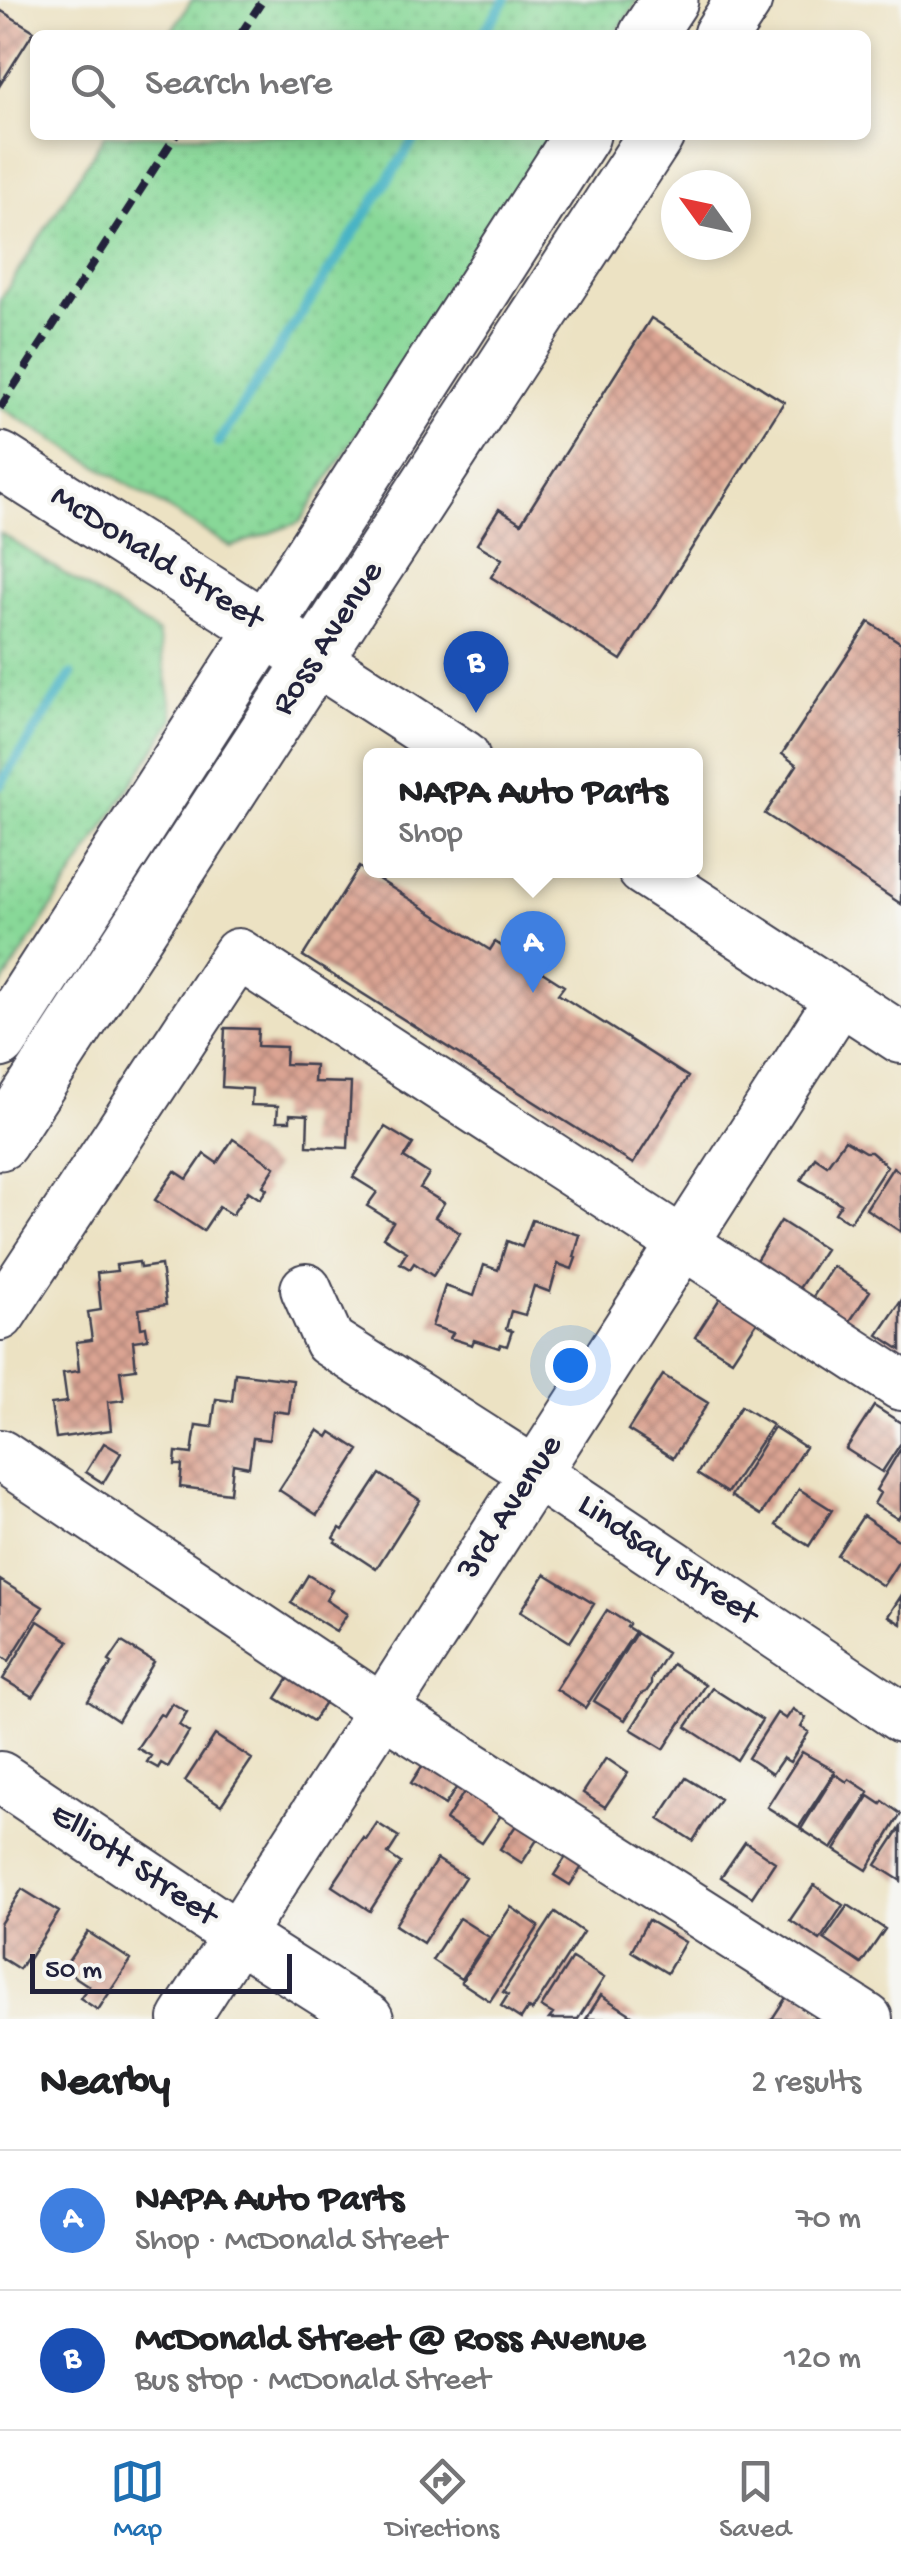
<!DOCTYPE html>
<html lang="en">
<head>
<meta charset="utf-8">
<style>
	:root { --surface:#fff; --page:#f2f2f2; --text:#202124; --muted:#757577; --line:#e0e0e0; --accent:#1f6fb2 }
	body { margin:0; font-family:"Gochi Hand",sans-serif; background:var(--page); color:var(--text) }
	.compass { position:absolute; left:661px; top:170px; width:90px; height:90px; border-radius:50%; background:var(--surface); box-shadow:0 5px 15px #0003; rotate:303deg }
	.scale { position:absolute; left:30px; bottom:25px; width:262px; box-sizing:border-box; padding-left:10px; border:5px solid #22223b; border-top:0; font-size:28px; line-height:35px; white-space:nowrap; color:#22223b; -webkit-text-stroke:8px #f6f6f2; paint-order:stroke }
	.you { position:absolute; left:570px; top:1365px; width:35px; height:35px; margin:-25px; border:8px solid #fff; border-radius:50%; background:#1a73e8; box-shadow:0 0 0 15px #1a73e833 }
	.badge { display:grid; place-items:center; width:65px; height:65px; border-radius:50%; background:var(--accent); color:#fff; font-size:32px; font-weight:700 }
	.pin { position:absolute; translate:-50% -82px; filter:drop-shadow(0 2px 5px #0008) }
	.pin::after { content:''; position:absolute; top:52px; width:35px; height:30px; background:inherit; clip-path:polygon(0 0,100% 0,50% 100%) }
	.popup { position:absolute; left:363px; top:748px; width:340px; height:130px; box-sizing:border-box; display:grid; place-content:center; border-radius:15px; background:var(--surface); filter:drop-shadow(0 2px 8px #0005); font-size:32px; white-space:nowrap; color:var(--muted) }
	.popup b { font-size:38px; color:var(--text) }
	.popup::after { content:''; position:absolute; left:50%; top:100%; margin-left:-20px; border:20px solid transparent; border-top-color:var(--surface) }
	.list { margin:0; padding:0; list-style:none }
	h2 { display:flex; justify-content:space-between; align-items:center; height:130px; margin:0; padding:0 40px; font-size:42px }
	h2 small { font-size:32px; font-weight:400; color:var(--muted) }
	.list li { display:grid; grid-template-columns:65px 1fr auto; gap:30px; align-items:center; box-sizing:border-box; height:140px; padding:0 40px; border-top:2px solid var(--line) }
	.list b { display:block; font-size:38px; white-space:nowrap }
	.list p { margin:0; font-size:32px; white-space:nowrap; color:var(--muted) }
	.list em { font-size:32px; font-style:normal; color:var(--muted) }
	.icon { flex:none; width:55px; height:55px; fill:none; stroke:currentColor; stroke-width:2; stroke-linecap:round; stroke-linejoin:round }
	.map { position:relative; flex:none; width:901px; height:2019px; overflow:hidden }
	.search { position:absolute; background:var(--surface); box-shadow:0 5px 15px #0003; left:30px; right:30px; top:30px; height:110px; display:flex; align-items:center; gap:25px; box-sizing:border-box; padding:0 35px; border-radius:15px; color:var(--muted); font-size:38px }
	.sheet { height:410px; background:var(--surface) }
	nav { display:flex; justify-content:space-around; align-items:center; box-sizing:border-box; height:140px; border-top:2px solid var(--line); background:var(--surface); font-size:28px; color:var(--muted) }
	nav a { display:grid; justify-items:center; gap:5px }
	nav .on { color:var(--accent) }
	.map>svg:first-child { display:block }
	.grass { fill:url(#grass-dots); stroke:#557d6a; stroke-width:2.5 }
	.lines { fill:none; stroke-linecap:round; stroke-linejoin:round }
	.stream { stroke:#48b4c5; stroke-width:10 }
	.building { fill:url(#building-cross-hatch) }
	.minor-casing { stroke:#403f4f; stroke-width:54 }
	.major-casing { stroke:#403f4f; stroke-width:59 }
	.minor { stroke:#fff; stroke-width:50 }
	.major { stroke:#fff; stroke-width:55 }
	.rail { stroke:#22223b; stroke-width:8; stroke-dasharray:15 8; stroke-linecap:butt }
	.labels { text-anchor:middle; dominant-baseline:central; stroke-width:8; stroke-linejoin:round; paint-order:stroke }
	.street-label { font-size:35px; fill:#22223b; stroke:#f6f6f2 }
</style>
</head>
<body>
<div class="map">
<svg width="901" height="2019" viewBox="0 0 901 2019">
	<defs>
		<pattern id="grass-dots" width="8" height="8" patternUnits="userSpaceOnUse" patternTransform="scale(2.5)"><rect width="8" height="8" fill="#88d898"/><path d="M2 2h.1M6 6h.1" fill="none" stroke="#75b984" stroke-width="1.8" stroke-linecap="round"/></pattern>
		<pattern id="building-cross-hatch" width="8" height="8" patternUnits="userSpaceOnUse" patternTransform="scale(2.5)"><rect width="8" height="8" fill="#dba493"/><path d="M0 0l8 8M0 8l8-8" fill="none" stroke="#b18579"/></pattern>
	</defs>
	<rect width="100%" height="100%" fill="#f6f6f2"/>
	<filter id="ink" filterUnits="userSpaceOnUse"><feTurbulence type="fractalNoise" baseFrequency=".01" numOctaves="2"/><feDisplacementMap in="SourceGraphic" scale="20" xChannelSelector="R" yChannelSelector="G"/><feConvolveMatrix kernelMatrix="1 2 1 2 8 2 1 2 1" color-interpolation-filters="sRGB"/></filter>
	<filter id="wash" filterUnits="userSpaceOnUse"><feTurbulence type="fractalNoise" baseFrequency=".0048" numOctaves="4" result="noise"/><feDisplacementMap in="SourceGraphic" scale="40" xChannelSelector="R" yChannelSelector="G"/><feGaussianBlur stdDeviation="2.25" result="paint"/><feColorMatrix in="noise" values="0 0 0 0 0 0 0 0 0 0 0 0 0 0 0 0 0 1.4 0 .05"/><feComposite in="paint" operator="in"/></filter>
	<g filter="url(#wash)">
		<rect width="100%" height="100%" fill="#ece2c3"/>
		<path class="grass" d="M192,0H638L615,35H169Z
			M105,135H550L300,522L231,547L0,407V300Z
			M0,533L158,633L174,719L0,988Z"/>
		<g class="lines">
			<path class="stream" d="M482,35L505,0
				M218,443L417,135
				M0,785L71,675"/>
		</g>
		<g id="blocks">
			<path class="building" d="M0,10L34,31L0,85Z
				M651,318L784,402L621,660L491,577L502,559L477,544L499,509L521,523Z
				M869,622L901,643V904L765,814L797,765L782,754Z
				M359,867L490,950L495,942L564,986L558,994L688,1077L633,1164L303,956Z
				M225,1028L258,1029L257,1046L286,1047L285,1064L315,1065L314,1082L351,1083L348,1148L307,1146L308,1115L290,1114V1121H277L278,1106L251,1105L252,1089L222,1087Z
				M385,1127L413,1144L404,1158L429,1174L420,1188L444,1203L435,1217L460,1233L433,1276L414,1263L410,1269L400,1263L407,1252L383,1237L393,1222L367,1206L377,1192L353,1177Z
				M233,1139L275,1167L263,1186L267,1189L260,1199L248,1191L232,1215L219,1207L203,1231L155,1200L175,1171L187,1179L204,1154L217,1163Z
				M845,1140L865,1152H871L887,1166L850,1222L835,1213L841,1204L801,1180L815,1157L827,1165Z
				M893,1167L901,1173V1232L866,1209Z
				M532,1220L580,1235L574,1257L576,1258L572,1269L558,1264L550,1292L534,1286L525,1315L511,1311L506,1329L512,1331L507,1346L501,1344L499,1348L474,1340L472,1345L450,1338L453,1333L432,1326L445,1286L474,1296L484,1265L498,1270L507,1241L522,1247Z
				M781,1221L825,1249L796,1293L753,1265Z
				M139,1262L140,1268L161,1265L166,1305L139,1309L141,1328L146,1327L148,1339L133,1341L136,1369L120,1371L124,1400L108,1402L111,1430L56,1438L51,1404L67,1402L63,1373L79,1371L76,1342L92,1340L88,1312L101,1310L97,1273L117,1271L116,1265Z
				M833,1266L870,1291L844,1330L807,1306Z
				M724,1292L761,1316L732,1360L695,1337Z
				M901,1301V1350L878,1335Z
				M235,1373L293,1380L289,1413L273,1411L269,1440L253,1438L249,1467L233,1464L230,1493L180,1487L182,1465H175L176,1452L192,1454L196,1425L212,1427L216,1399L232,1401Z
				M663,1375L708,1403L673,1458L628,1430Z
				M741,1406L772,1425L727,1493L697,1474Z
				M874,1406L901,1423V1443L882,1472L846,1449Z
				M774,1427L805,1447L761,1515L731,1496Z
				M318,1430L328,1437L331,1432L359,1450L317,1515L279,1490Z
				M104,1443L121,1453L103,1483L86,1472Z
				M901,1448V1514L898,1519L874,1504L880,1493L876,1490Z
				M380,1474L420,1500L376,1569L335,1542L337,1540L334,1538L340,1528L343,1530Z
				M799,1489L832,1510L809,1546L776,1525Z
				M863,1516L901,1542V1558L883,1586L837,1555Z
				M545,1574L594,1604L570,1642L521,1611Z
				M308,1575L332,1590L326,1600L347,1614L336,1631L291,1603Z
				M0,1580L43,1607L9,1661L0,1655Z
				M901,1596V1624L888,1616Z
				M607,1610L629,1624L627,1627L635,1632L585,1708L556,1689Z
				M38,1621L69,1641L33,1697L3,1679Z
				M636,1633L667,1653L651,1679V1685L646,1692L641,1694L625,1720L594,1701Z
				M122,1642L154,1662L118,1721L88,1701L112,1663L109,1661Z
				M672,1664L705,1685L664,1749L631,1729Z
				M296,1667L333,1691L313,1721L276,1698Z
				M712,1688L762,1720L737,1760L686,1727Z
				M172,1703L187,1712L179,1725L189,1732L168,1767L161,1763L158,1768L147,1762L151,1756L137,1748L160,1714L164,1716Z
				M793,1709L806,1718L801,1727L809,1732L790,1762L783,1758L772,1774L748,1758L777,1713L786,1719Z
				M215,1735L252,1759L221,1805L185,1781Z
				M802,1752L835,1771L799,1827L767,1807Z
				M430,1754L464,1776L445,1805L411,1783Z
				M606,1758L628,1773L605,1807L583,1793Z
				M835,1774L847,1782L849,1779L869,1792L832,1849L801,1829Z
				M473,1778L510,1802L482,1843L446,1820Z
				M686,1778L720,1799L693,1841L659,1819Z
				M869,1796L881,1804L883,1801L901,1814L867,1870L835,1850Z
				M521,1818L542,1832L522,1863L500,1849Z
				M377,1823L399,1837L388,1854L401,1863L370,1911L332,1886L364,1838L366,1840Z
				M901,1827V1881L876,1865Z
				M745,1842L775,1862L752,1897L721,1877Z
				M575,1843L591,1853L570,1885L554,1875Z
				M437,1859L465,1877L423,1943L395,1925Z
				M814,1885L843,1905L820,1940L790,1920Z
				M22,1889L59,1912L29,1959L27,1957L19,1969L0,1957V1924Z
				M848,1905L885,1929L861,1964L824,1939Z
				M511,1907L539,1926L490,2001L461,1982Z
				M555,1912L583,1932L532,2011L528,2008L521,2019L501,2006L508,1995L503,1992Z
				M459,1918L489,1937L461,1979L432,1960Z
				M648,1920L685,1942L667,1973L631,1951Z
				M88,1932L131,1960L98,2010L80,1998L89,1986L63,1969Z
				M572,1958L604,1978L578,2019H549L553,2014L541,2007Z
				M796,1982L823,2019H772Z
				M601,1995L613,2003L638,2019H586Z"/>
		</g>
	</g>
	<g filter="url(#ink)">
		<use href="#blocks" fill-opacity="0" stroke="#403f4f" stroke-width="2.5"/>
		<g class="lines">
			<defs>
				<path id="minor" d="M316,660L464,756
					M643,870L901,1038
					M306,1289L329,1341L534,1472L901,1717
					M0,1315L238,954L901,1385
					M0,1455L382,1710L867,2019
					M0,1777L237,1936L368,2019
					M184,2019L840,999"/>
				<path id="major" d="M647,35L670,0
					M721,35L744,0
					M0,460L296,648
					M0,1040L582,135
					M0,1142L656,135"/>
			</defs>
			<use href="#minor" class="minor-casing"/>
			<use href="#major" class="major-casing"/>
			<use href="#minor" class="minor"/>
			<use href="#major" class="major"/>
			<path class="rail" d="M240,35L263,0
				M0,408L176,135"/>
		</g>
	</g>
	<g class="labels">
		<g class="street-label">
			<text transform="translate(156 559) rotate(32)">McDonald Street</text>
			<text transform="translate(329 639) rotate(-57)">Ross Avenue</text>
			<text transform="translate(511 1508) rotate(-57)">3rd Avenue</text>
			<text transform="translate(667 1561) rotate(34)">Lindsay Street</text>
			<text transform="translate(133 1866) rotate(34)">Elliott Street</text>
		</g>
	</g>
</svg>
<svg class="compass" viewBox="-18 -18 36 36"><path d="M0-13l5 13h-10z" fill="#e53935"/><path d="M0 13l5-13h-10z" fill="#757577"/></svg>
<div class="scale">50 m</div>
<div class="you"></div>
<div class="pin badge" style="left:533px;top:993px;background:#3f7fe0">A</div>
<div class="popup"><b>NAPA Auto Parts</b>Shop</div>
<div class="pin badge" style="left:476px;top:713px;background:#1a4fb4">B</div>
<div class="search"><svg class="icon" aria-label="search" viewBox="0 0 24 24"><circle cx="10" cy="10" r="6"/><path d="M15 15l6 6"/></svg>Search here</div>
</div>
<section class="sheet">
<h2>Nearby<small>2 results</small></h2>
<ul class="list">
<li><span class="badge" style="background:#3f7fe0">A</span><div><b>NAPA Auto Parts</b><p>Shop · McDonald Street</p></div><em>70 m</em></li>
<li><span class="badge" style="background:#1a4fb4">B</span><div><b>McDonald Street @ Ross Avenue</b><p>Bus stop · McDonald Street</p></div><em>120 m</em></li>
</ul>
</section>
<nav>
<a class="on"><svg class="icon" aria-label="map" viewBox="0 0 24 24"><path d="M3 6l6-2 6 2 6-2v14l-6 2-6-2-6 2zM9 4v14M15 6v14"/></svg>Map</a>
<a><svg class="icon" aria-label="directions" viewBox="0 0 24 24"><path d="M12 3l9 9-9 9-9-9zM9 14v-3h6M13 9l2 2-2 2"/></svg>Directions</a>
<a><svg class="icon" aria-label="saved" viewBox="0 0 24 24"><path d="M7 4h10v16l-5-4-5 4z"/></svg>Saved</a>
</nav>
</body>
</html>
